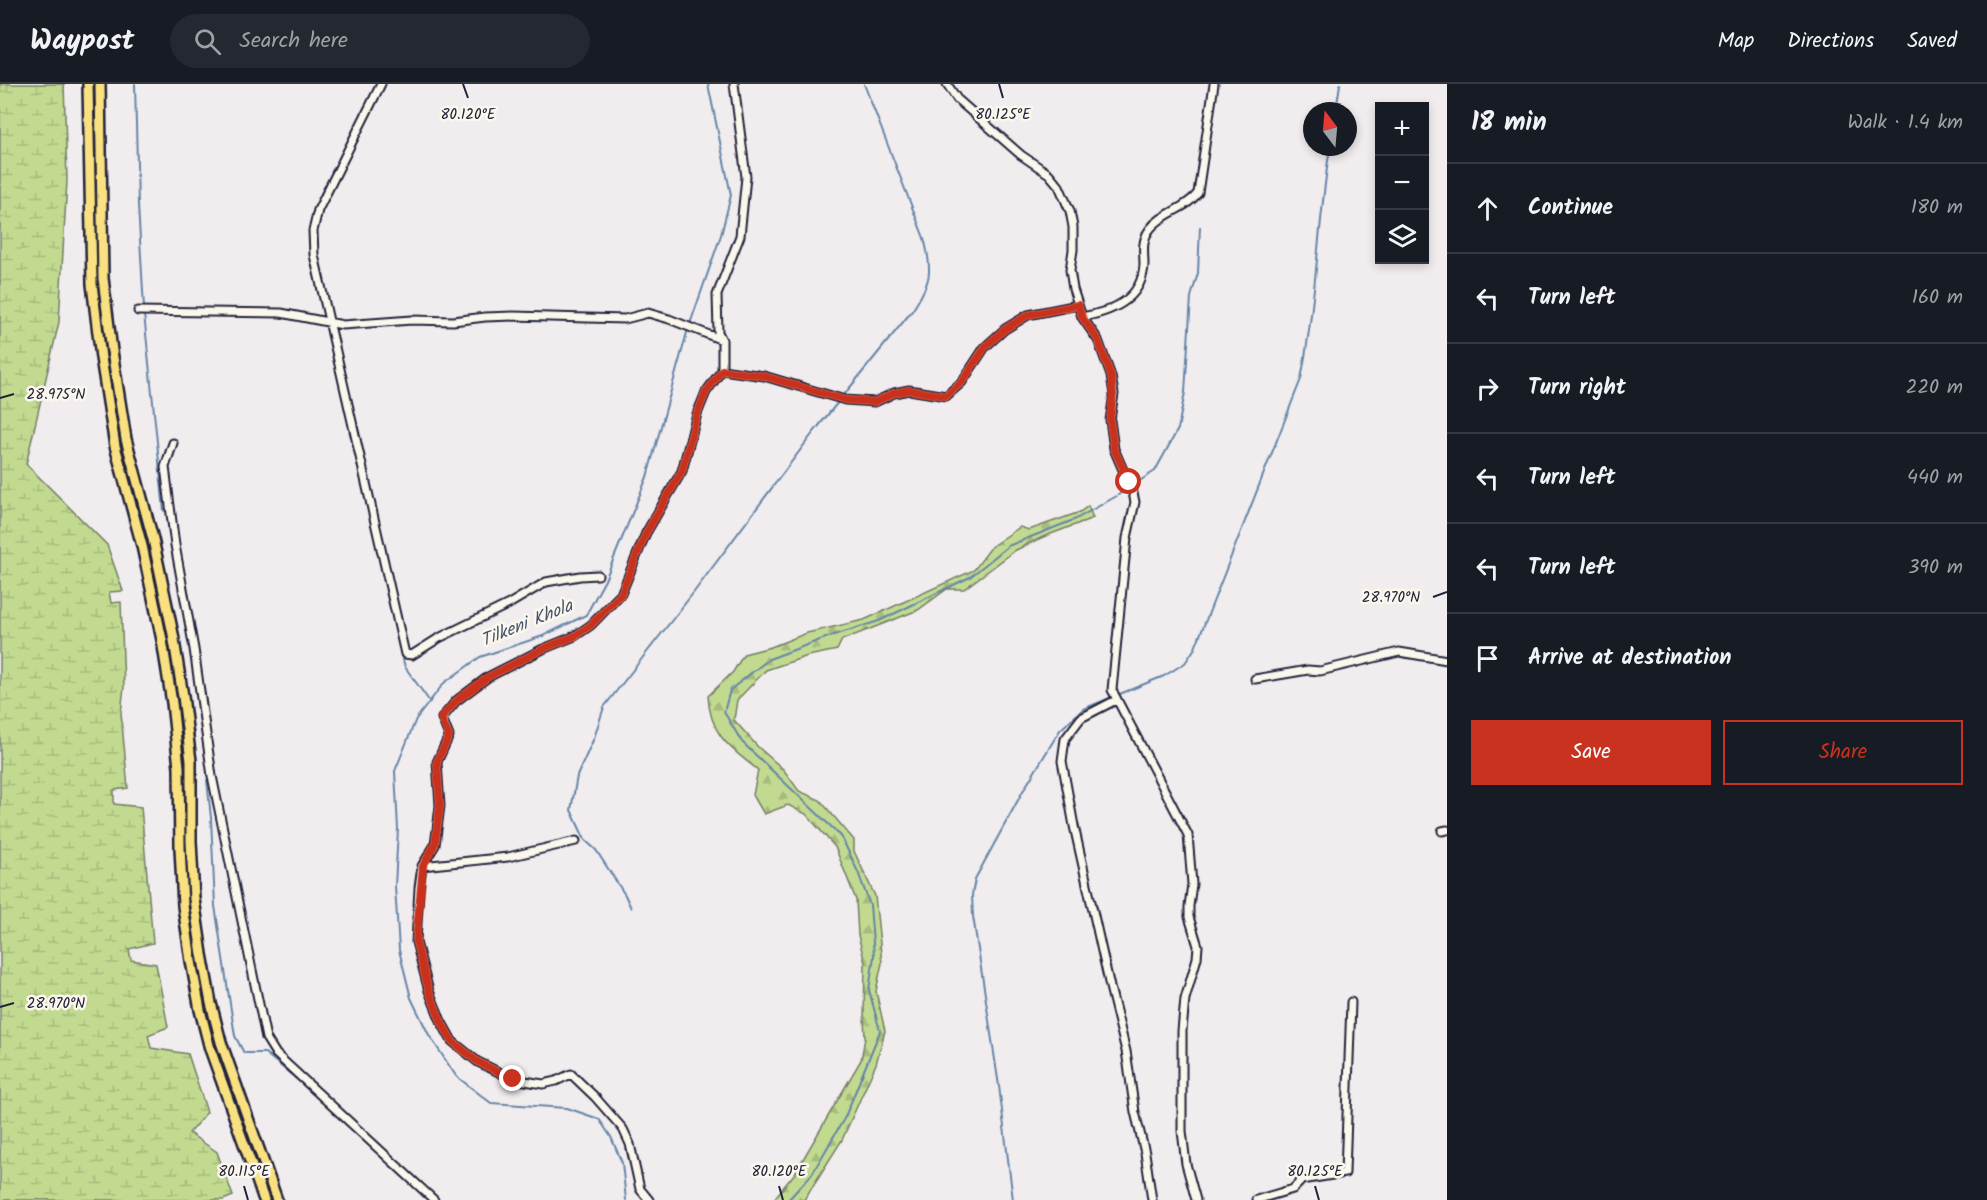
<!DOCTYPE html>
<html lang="en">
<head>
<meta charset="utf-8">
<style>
	:root { --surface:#171b24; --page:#242831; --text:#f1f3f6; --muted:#9ea1a6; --line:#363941; --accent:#c8321e }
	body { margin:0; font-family:Kalam,sans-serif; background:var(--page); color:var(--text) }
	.controls { position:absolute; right:18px; top:18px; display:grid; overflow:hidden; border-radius:0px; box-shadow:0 3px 9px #0003 }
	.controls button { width:54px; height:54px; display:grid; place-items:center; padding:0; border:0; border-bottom:2px solid var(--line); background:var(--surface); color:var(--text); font:30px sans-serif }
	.compass { position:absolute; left:1303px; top:18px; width:54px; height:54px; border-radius:50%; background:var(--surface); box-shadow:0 3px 9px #0003; rotate:344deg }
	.stop { position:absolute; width:18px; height:18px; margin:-14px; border:4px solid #c8321e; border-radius:50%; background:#fff }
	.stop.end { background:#c8321e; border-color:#fff; box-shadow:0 2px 6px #0008 }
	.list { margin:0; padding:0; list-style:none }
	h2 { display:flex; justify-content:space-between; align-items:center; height:78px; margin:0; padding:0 24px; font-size:26px }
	h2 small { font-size:20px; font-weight:400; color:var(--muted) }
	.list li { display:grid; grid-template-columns:39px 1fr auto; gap:18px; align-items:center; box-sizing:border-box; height:90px; padding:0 24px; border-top:2px solid var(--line) }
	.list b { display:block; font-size:22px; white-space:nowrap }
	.list em { font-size:20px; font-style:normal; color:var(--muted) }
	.actions { display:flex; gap:12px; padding:18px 24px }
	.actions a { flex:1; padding:14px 0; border:2px solid var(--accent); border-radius:0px; text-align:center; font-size:21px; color:var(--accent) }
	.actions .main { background:var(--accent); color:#fff }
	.icon { flex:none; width:33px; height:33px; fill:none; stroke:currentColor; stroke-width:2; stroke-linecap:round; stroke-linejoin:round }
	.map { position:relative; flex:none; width:1447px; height:1116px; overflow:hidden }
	header { display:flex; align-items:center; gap:36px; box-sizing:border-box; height:84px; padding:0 30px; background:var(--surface); border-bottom:2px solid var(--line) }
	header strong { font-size:28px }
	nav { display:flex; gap:33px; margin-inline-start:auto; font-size:21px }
	.search { width:420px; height:54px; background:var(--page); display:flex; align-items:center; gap:15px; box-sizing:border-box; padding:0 21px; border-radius:33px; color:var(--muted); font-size:22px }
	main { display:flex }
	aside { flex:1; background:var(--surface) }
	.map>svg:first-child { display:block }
	.forest { fill:url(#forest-firs); stroke:#727e66; stroke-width:1.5 }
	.wetland { fill:url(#wetland-marsh); stroke:#727e66; stroke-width:1.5 }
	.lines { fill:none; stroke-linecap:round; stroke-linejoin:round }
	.stream { stroke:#6685a8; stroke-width:2 }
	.minor-casing { stroke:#22223b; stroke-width:11 }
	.major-casing { stroke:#22223b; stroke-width:14 }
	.minor { stroke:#fbf7ec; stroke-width:7 }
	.major { stroke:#f9e181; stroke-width:9 }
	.route { stroke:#c8321e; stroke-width:8 }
	.ticks { fill:none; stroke:#22223b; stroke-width:2 }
	.labels { text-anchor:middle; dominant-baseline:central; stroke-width:5; stroke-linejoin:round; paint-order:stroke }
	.water-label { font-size:18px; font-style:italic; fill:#445471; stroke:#fbf7ec }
	.ticks-label { font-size:15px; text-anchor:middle; fill:#22223b; stroke:#fbf7ec; stroke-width:5; stroke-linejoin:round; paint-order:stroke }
</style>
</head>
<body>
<header>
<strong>Waypost</strong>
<div class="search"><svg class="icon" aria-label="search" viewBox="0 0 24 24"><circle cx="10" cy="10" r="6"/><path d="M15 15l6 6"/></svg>Search here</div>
<nav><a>Map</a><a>Directions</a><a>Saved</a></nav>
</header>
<main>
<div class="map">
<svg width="1447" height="1116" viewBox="0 0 1447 1116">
	<defs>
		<pattern id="forest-firs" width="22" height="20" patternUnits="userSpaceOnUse" patternTransform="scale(1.5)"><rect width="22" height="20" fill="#c2da90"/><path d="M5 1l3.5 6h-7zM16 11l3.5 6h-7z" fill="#a6bb7d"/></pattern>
		<pattern id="wetland-marsh" width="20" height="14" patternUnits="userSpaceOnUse" patternTransform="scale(1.5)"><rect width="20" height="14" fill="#c2da90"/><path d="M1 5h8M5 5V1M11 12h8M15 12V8" fill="none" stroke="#a6bb7d"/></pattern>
	</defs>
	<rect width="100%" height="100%" fill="#f1edee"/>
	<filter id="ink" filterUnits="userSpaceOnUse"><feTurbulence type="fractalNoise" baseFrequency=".0167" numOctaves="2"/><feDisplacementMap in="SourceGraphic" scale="12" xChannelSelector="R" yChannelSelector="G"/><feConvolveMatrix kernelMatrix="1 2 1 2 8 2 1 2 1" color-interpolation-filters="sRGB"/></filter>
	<g filter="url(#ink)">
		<path class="forest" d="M1088,422L1093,434L1043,453L1016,466L964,505H947L918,526L842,556L837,566L808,572L766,586L737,616L734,636L758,663L783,685L799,707L820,716L854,756V767L875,812L882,879L876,907L885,947L876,980L842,1056L804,1116H773L795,1089L861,976L865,954L864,933L865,879L858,851L856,816L835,763L806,730L788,721L764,730L753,711L758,686C730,664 710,651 708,612L733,588L744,570L771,563L807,549L864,536L974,486L992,462L1020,443L1029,446L1080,428Z"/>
		<path class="wetland" d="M0,0H64L67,96L59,238L26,380L107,461L123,507L109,508L111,519L121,518L124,603L121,629L128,704L114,706V720L141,723L153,859L129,865L131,876L156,880L168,943L148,951L151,964L188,970L207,1028L189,1049L217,1068L233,1112L223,1116H0Z"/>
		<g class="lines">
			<path class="stream" d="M135,0L138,121L144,224
				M1336,27L1340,0
				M310,146L312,130L319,114L368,18
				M144,230L164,427
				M690,240L721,151L731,111L708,0
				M361,393L395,543
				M401,569L405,583L430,618
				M207,696L211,734L215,822L235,952L244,969H265L318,1013
				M631,824L625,811L596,766L585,756L571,726L577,692L594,654L604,623L694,508L813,349L912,227C931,198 933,188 924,154L864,0
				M626,1116L622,1079L611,1053L599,1035L567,1024L491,1019L456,992L429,951L411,914L399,866L395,802L398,745L395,687L416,635L444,599L480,573L543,552L586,531L605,496L647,393L688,245
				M788,1116L812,1090L845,1033L880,947L869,906L874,872L870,821L858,788L841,752L742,658L724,628L730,606L769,575L831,552L879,537L970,493L1008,462L1076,435L1115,413L1155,387L1178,345L1185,308L1191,213L1198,189L1200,143
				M1013,1116L999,1002L973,832L972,811L975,795L1023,707L1060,646L1083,625L1164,592L1185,579L1195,564L1301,295C1316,219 1318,140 1330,63"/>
			<defs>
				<path id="minor" d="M381,0L318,126L313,147L314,171L405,570L412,571L439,554L509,520L546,498L580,492L598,491
					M734,0L746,93L740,152L717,211L718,248L722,256V286L764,292L845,316L875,318L894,309L909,306L946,312L962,298L985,263L1005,245L1028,231L1078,221
					M947,0L957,15L1021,71L1049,90L1059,102L1070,127L1073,143V166L1070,186L1073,205L1082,233L1098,256L1111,292L1114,310L1110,336L1114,365L1133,409L1135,418L1127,454L1112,606L1188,751L1192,800L1189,822V833L1198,862L1197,874L1185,915L1182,947V1047L1186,1080L1196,1116
					M138,227L281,229L343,241L412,236L453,237L485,233L513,232L625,235L648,229L669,235L722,256
					M1082,233C1111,228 1142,216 1144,181C1144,168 1141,157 1150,145C1162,129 1186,125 1198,109L1214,0
					M173,359L165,383L175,461L194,565L212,692L266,954L276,970L434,1116
					M1255,595L1308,586L1320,587L1399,568L1447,576
					M1116,616L1081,634L1065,655L1062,677L1074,742L1110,903L1126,967L1135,1028L1145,1069L1152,1116
					M1442,747L1447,746
					M422,782L508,773L576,757
					M649,1116L640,1105L630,1060L623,1045L595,1013L571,990L556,997L543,1000L513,995L478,978L452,957L441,937L429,907L416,858L419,804L422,782L435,761L440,722L437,678L449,652L442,634L456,617L488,593L543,565L575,552L591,541L621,510L646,449L682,387L697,330L706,308L722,286
					M1256,1116L1293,1105L1302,1096L1345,1089L1351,918"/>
				<path id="major" d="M88,0L92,200L101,274L115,362L142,462L162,556L172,619L179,683L180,764L183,822L191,877L200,926L210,965L264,1116
					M100,0L103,194L112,267L126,355L153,455L173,550L183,612L191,677V757L194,815L202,870L211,919L221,958L277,1116"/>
			</defs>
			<use href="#minor" class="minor-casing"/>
			<use href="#major" class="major-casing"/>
			<use href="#minor" class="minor"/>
			<use href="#major" class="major"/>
		</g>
	</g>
	<g class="lines" filter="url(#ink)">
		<path class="route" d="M513,995L478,978L452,957L441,937L429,907L416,858L423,782L435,760L440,722L437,678L449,652L441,634L456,617L488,593L543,565L575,552L591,541L621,510L646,449L682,387L697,330L706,308L722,286L764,292L845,316L875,318L894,309L909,306L946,312L962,298L986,262L1005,245L1028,231L1078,221L1082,233L1098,256L1111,292L1113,310L1110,336L1114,365L1129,398"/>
	</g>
	<path class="ticks" d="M463,0L468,14M999,0L1003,14M0,314L14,310M1433,513L1447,508M0,923L14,919M244,1102L248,1116M779,1102L783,1116M1315,1102L1319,1116"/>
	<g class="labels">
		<g class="water-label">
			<text transform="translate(527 540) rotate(-22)">Tilkeni Khola</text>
		</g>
	</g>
	<g class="ticks-label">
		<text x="468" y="35">80.120°E</text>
		<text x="1003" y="35">80.125°E</text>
		<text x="56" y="315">28.975°N</text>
		<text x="1391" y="518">28.970°N</text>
		<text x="56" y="924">28.970°N</text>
		<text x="244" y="1092">80.115°E</text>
		<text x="779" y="1092">80.120°E</text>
		<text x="1315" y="1092">80.125°E</text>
	</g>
</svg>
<div class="controls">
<button>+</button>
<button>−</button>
<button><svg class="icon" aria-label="layers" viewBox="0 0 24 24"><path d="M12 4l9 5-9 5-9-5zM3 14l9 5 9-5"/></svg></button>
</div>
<svg class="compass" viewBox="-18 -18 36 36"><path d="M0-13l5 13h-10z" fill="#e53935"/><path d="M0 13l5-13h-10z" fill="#9ea1a6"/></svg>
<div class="stop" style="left:1129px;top:398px"></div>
<div class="stop end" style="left:513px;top:995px"></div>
</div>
<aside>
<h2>18 min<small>Walk · 1.4 km</small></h2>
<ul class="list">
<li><svg class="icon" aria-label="ahead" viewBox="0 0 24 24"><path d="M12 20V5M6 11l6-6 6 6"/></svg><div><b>Continue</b></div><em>180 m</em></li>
<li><svg class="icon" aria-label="left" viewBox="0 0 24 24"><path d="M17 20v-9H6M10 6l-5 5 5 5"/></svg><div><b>Turn left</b></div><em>160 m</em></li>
<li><svg class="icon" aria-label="right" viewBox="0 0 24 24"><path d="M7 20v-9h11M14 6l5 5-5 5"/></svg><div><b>Turn right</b></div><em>220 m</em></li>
<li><svg class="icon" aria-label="left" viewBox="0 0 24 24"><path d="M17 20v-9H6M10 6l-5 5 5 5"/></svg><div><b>Turn left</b></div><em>440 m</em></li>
<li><svg class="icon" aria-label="left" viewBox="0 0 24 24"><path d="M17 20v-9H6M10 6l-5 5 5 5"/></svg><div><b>Turn left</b></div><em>390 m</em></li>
<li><svg class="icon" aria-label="arrive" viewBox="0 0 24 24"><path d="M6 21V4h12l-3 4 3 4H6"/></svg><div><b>Arrive at destination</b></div></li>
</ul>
<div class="actions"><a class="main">Save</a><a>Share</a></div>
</aside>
</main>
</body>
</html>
